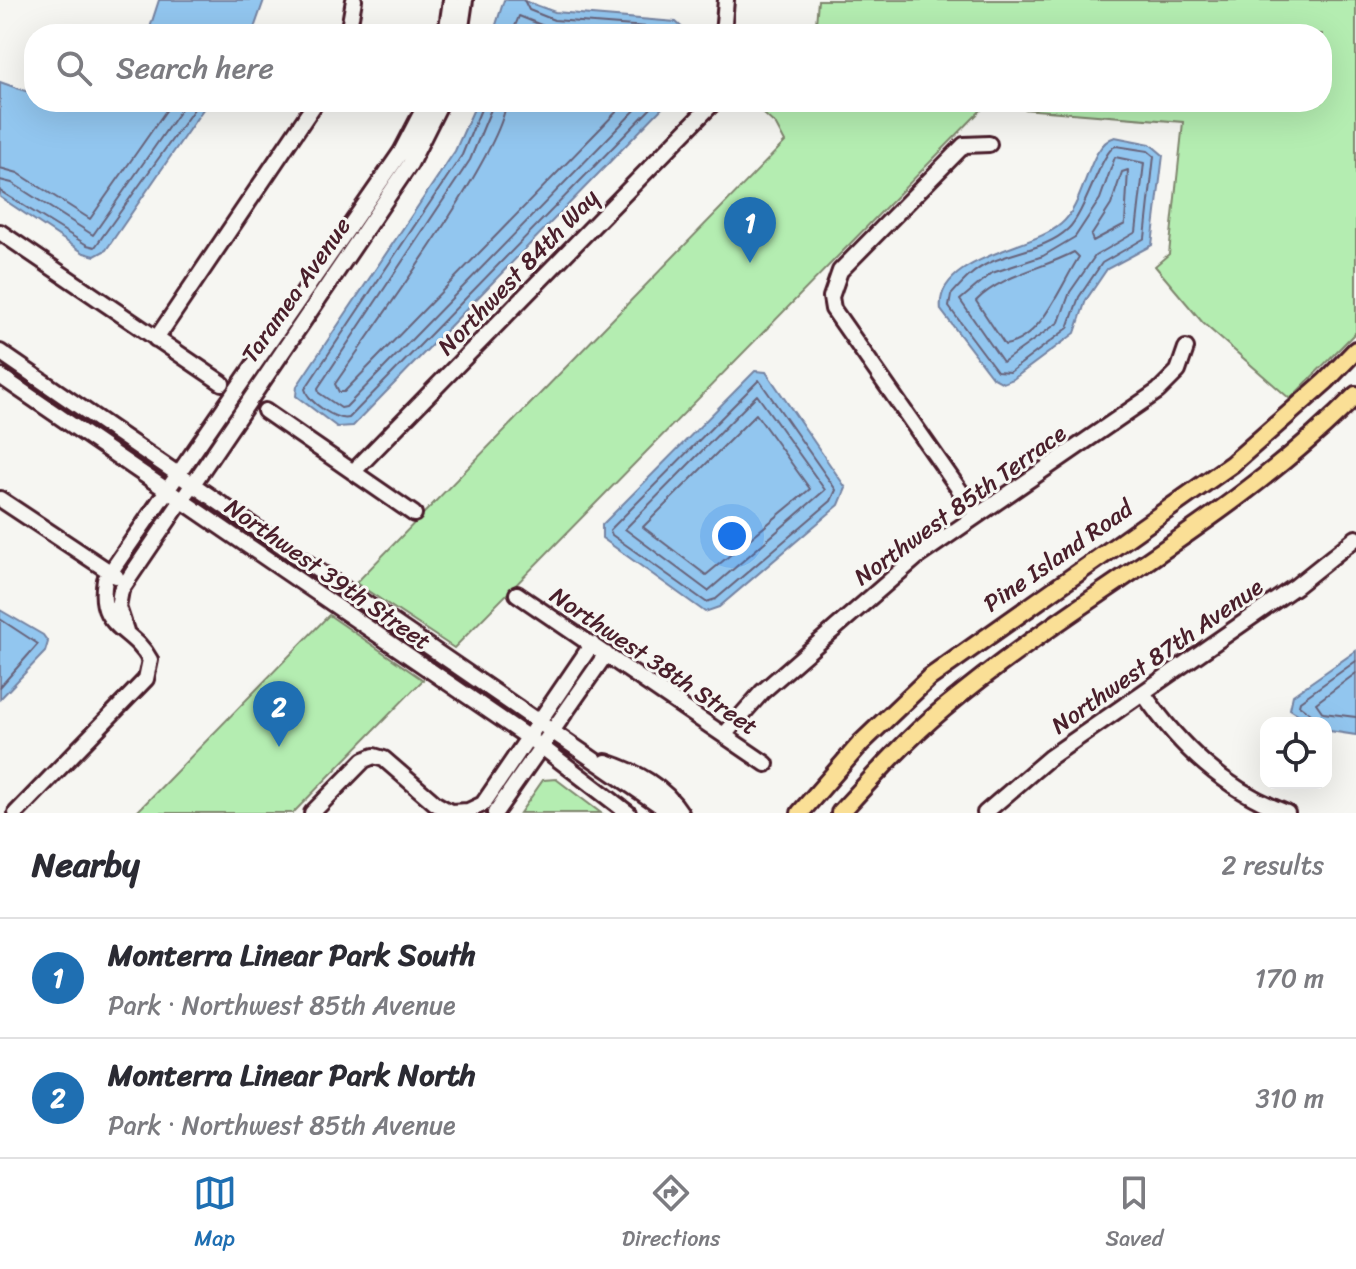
<!DOCTYPE html>
<html lang="en">
<head>
<meta charset="utf-8">
<style>
	:root { --surface:#fff; --page:#f2f2f3; --text:#2b2b33; --muted:#7c7c81; --line:#e1e1e2; --accent:#1f6fb2 }
	body { margin:0; font-family:Sriracha,sans-serif; background:var(--page); color:var(--text) }
	.controls { position:absolute; right:24px; bottom:24px; display:grid; overflow:hidden; border-radius:16px; box-shadow:0 8px 32px #0002 }
	.controls button { width:72px; height:72px; display:grid; place-items:center; padding:0; border:0; border-bottom:2px solid var(--line); background:var(--surface); color:var(--text); font:40px sans-serif }
	.you { position:absolute; left:732px; top:536px; width:28px; height:28px; margin:-20px; border:6px solid #fff; border-radius:50%; background:#1a73e8; box-shadow:0 0 0 12px #1a73e833 }
	.badge { display:grid; place-items:center; width:52px; height:52px; border-radius:50%; background:var(--accent); color:#fff; font-size:26px; font-weight:700 }
	.pin { position:absolute; translate:-50% -66px; filter:drop-shadow(0 2px 4px #0008) }
	.pin::after { content:''; position:absolute; top:42px; width:28px; height:24px; background:inherit; clip-path:polygon(0 0,100% 0,50% 100%) }
	.list { margin:0; padding:0; list-style:none }
	h2 { display:flex; justify-content:space-between; align-items:center; height:104px; margin:0; padding:0 32px; font-size:34px }
	h2 small { font-size:26px; font-weight:400; color:var(--muted) }
	.list li { display:grid; grid-template-columns:52px 1fr auto; gap:24px; align-items:center; box-sizing:border-box; height:120px; padding:0 32px; border-top:2px solid var(--line) }
	.list b { display:block; font-size:30px; white-space:nowrap }
	.list p { margin:0; font-size:26px; white-space:nowrap; color:var(--muted) }
	.list em { font-size:26px; font-style:normal; color:var(--muted) }
	.icon { flex:none; width:44px; height:44px; fill:none; stroke:currentColor; stroke-width:2; stroke-linecap:round; stroke-linejoin:round }
	.map { position:relative; flex:none; width:1356px; height:813px; overflow:hidden }
	.search { position:absolute; background:var(--surface); box-shadow:0 8px 32px #0002; left:24px; right:24px; top:24px; height:88px; display:flex; align-items:center; gap:20px; box-sizing:border-box; padding:0 28px; border-radius:32px; color:var(--muted); font-size:30px }
	.sheet { height:344px; background:var(--surface) }
	nav { display:flex; justify-content:space-around; align-items:center; box-sizing:border-box; height:112px; border-top:2px solid var(--line); background:var(--surface); font-size:22px; color:var(--muted) }
	nav a { display:grid; justify-items:center; gap:4px }
	nav .on { color:var(--accent) }
	.map>svg:first-child { display:block }
	.green { fill:#b4edb1; stroke:#7f866e; stroke-width:2 }
	.water { fill:#92c6ef; stroke:#7583a1; stroke-width:2 }
	.lines { fill:none; stroke-linecap:round; stroke-linejoin:round }
	.shore { stroke:#676279; stroke-width:2 }
	.minor-casing { stroke:#4a1f2b; stroke-width:20 }
	.major-casing { stroke:#4a1f2b; stroke-width:22 }
	.minor { stroke:#f6f6f2; stroke-width:14 }
	.major { stroke:#fadf96; stroke-width:16 }
	.labels { text-anchor:middle; dominant-baseline:central; stroke-width:6; stroke-linejoin:round; paint-order:stroke }
	.street-label { font-size:24px; fill:#4a1f2b; stroke:#f6f6f2 }
</style>
</head>
<body>
<div class="map">
<svg width="1356" height="813" viewBox="0 0 1356 813">
	<rect width="100%" height="100%" fill="#f6f6f2"/>
	<filter id="ink" filterUnits="userSpaceOnUse"><feTurbulence type="fractalNoise" baseFrequency=".0125" numOctaves="2"/><feDisplacementMap in="SourceGraphic" scale="16" xChannelSelector="R" yChannelSelector="G"/><feConvolveMatrix kernelMatrix="1 2 1 2 8 2 1 2 1" color-interpolation-filters="sRGB"/></filter>
	<g filter="url(#ink)">
		<path class="green" d="M818,0H1356V332L1290,399L1203,323L1155,266L1169,254L1183,122L985,106L454,648L356,583L785,142L776,125L751,102H1322V34H804L816,24Z
			M329,615L423,680L293,813H136Z
			M556,779L601,813H520L543,780Z"/>
		<path class="water" d="M159,0H264L252,34H148Z
			M504,0H522L555,12L676,22L689,34H493Z
			M0,82L34,94V102H208L106,250L95,256L84,253L0,197Z
			M477,102H668L353,426L337,427L296,396L297,386L455,151Z
			M1115,137L1150,144L1163,155L1152,245L1107,269L1086,300L1075,333L1013,379L1003,383L992,377L941,310C934,257 1033,249 1061,224C1086,204 1087,145 1115,137Z
			M755,371L766,372L846,488L839,505L719,607L705,612L602,538V525Z
			M0,610L43,635L48,642L45,652L0,699Z
			M1356,651V735L1330,731L1326,723H1312L1290,709L1293,695Z"/>
		<g class="lines">
			<path class="shore" d="M524,0L529,10L554,20L673,29L680,34
				M512,34L519,16L551,29L607,34
				M484,102L462,155L305,389C308,402 336,421 349,418L657,102
				M494,102L470,160L318,388L319,393L341,408L346,407L643,102
				M506,102C504,152 369,333 335,384L339,392H344L626,102
				M1116,146L1148,151L1154,156L1145,238L1102,263L1079,297L1068,328L1010,372L997,371L949,307L951,295C962,283 973,270 989,263C1014,251 1047,249 1068,229C1086,212 1102,149 1116,146Z
				M1115,157L1144,163L1136,232L1095,256L1070,292L1059,322L1003,362L960,300L992,273L1043,256L1075,237L1100,199Z
				M0,168L18,173L90,219L172,102
				M1128,170L1125,224L1093,241L1091,236L1111,205L1122,172Z
				M0,180L12,183L93,235L186,102
				M0,191L87,245L95,247L199,102
				M1074,252L1079,257C1060,286 1042,339 1005,345L976,301C1001,275 1042,269 1074,252Z
				M759,380L836,490L831,501L716,599L706,602L612,535L610,530Z
				M757,395L825,490L708,591L625,529Z
				M756,414L810,489L706,575L643,527Z
				M0,619L38,644L0,687
				M1356,673L1316,703L1323,713L1356,717
				M1313,723L1311,714L1299,705L1300,701L1356,661"/>
			<defs>
				<path id="minor" d="M348,34L354,0
					M446,34L451,0
					M460,34L465,0
					M723,34L726,0
					M0,232L222,383
					M156,339L316,102
					M0,352L671,813
					M0,376L542,747L628,813
					M265,411L414,514
					M353,472L714,102
					M0,499L116,576
					M977,515L833,309L831,297L840,271L964,145L989,144
					M517,594L766,764
					M126,631L118,607L121,590L410,164L441,102
					M1143,693C1180,747 1224,789 1287,813
					M724,735L762,692L917,557L1158,391L1178,371L1186,348
					M606,762C636,772 664,786 681,813
					M451,812L468,811L483,804L592,644
					M16,813L146,679L150,660C132,626 96,629 105,580L401,152L427,102
					M312,813L364,760L374,756L384,759L436,804L452,813
					M495,813L606,654
					M985,813L1049,758L1296,586L1356,538"/>
				<path id="major" d="M800,813L861,743L929,678L1232,464L1326,381L1356,350
					M840,813C873,777 906,740 943,709C1075,598 1235,519 1356,395"/>
			</defs>
			<use href="#minor" class="minor-casing"/>
			<use href="#major" class="major-casing"/>
			<use href="#minor" class="minor"/>
			<use href="#major" class="major"/>
		</g>
	</g>
	<g class="labels">
		<g class="street-label">
			<text transform="translate(518 272) rotate(-46)">Northwest 84th Way</text>
			<text transform="translate(296 290) rotate(-55)">Taramea Avenue</text>
			<text transform="translate(960 505) rotate(-36)">Northwest 85th Terrace</text>
			<text transform="translate(1058 556) rotate(-35)">Pine Island Road</text>
			<text transform="translate(328 574) rotate(35)">Northwest 39th Street</text>
			<text transform="translate(1157 656) rotate(-35)">Northwest 87th Avenue</text>
			<text transform="translate(654 661) rotate(34)">Northwest 38th Street</text>
		</g>
	</g>
</svg>
<div class="controls">
<button><svg class="icon" aria-label="locate" viewBox="0 0 24 24"><circle cx="12" cy="12" r="6"/><path d="M12 2v4M12 18v4M2 12h4M18 12h4"/></svg></button>
</div>
<div class="you"></div>
<div class="pin badge" style="left:750px;top:263px">1</div>
<div class="pin badge" style="left:279px;top:747px">2</div>
<div class="search"><svg class="icon" aria-label="search" viewBox="0 0 24 24"><circle cx="10" cy="10" r="6"/><path d="M15 15l6 6"/></svg>Search here</div>
</div>
<section class="sheet">
<h2>Nearby<small>2 results</small></h2>
<ul class="list">
<li><span class="badge">1</span><div><b>Monterra Linear Park South</b><p>Park · Northwest 85th Avenue</p></div><em>170 m</em></li>
<li><span class="badge">2</span><div><b>Monterra Linear Park North</b><p>Park · Northwest 85th Avenue</p></div><em>310 m</em></li>
</ul>
</section>
<nav>
<a class="on"><svg class="icon" aria-label="map" viewBox="0 0 24 24"><path d="M3 6l6-2 6 2 6-2v14l-6 2-6-2-6 2zM9 4v14M15 6v14"/></svg>Map</a>
<a><svg class="icon" aria-label="directions" viewBox="0 0 24 24"><path d="M12 3l9 9-9 9-9-9zM9 14v-3h6M13 9l2 2-2 2"/></svg>Directions</a>
<a><svg class="icon" aria-label="saved" viewBox="0 0 24 24"><path d="M7 4h10v16l-5-4-5 4z"/></svg>Saved</a>
</nav>
</body>
</html>
